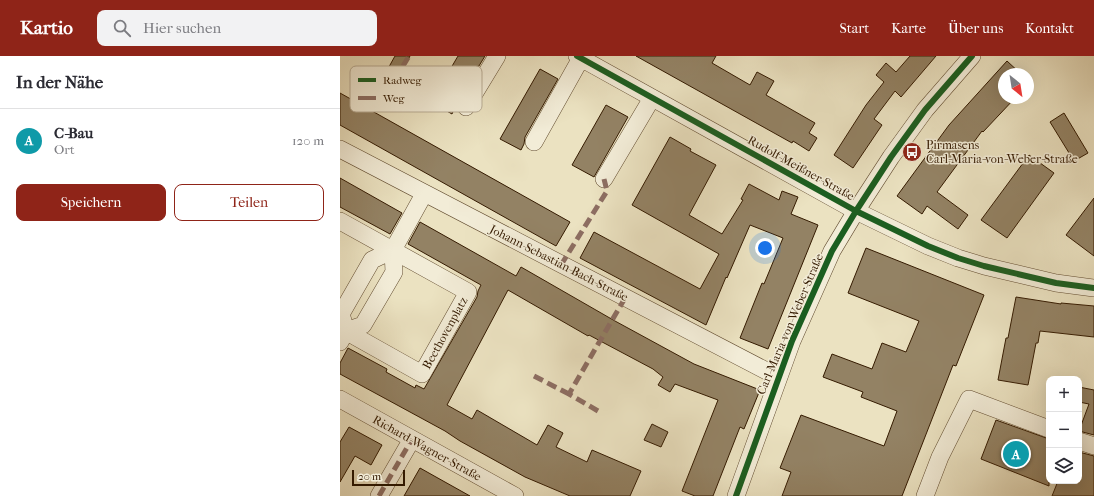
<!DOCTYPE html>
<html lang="de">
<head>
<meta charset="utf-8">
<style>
	:root { --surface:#fff; --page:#f2f2f3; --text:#2b2b33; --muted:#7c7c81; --line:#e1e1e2; --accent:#8f2418 }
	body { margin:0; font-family:"IM FELL French Canon",serif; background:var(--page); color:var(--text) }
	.controls { position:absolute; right:12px; bottom:12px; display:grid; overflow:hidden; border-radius:8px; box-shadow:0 4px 16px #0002 }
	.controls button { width:36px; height:36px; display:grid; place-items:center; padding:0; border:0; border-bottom:1px solid var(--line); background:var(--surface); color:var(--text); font:20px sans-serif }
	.compass { position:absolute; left:658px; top:12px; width:36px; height:36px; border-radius:50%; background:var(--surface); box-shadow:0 4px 16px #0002; rotate:150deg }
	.scale { position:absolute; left:12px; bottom:10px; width:53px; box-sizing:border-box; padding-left:4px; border:2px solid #341a00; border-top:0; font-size:11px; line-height:14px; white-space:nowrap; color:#341a00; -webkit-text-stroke:3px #f2ecd7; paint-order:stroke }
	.you { position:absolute; left:425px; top:192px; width:14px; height:14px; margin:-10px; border:3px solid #fff; border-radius:50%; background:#1a73e8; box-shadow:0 0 0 6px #1a73e833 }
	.badge { display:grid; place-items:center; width:26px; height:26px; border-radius:50%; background:var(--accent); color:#fff; font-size:13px; font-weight:700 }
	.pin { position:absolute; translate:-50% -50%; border:2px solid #fff; box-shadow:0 1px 4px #0006 }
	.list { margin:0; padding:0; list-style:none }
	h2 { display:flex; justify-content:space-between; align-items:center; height:52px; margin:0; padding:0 16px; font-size:17px }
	h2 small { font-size:13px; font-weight:400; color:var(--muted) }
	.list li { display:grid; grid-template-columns:26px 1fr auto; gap:12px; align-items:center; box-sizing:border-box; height:64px; padding:0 16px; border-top:1px solid var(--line) }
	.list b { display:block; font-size:15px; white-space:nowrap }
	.list p { margin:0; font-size:13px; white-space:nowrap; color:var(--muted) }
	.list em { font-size:13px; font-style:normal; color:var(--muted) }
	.actions { display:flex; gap:8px; padding:12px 16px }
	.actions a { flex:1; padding:9px 0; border:1px solid var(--accent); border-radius:8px; text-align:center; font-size:14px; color:var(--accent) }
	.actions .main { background:var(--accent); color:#fff }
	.icon { flex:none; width:22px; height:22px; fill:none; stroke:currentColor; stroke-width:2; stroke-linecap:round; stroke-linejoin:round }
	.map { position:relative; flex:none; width:754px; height:440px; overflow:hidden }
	header { display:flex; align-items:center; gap:24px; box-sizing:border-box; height:56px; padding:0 20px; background:var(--accent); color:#fff }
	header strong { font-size:19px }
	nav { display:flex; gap:22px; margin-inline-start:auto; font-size:14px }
	.search { width:280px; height:36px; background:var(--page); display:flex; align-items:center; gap:10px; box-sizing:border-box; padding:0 14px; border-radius:8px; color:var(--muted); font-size:15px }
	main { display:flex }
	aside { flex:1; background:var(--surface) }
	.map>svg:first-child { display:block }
	.building { fill:#938264; stroke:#341a00 }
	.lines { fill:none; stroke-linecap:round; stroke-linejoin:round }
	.minor-casing { stroke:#624c30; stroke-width:18 }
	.minor { stroke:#f2ecd7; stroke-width:17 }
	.quiet { stroke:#8d6e63; stroke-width:5; stroke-dasharray:10 5; stroke-linecap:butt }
	.cycleway-casing { stroke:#f2ecd7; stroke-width:8 }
	.cycleway { stroke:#1b5e20; stroke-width:6 }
	.labels { text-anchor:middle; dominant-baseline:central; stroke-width:3; stroke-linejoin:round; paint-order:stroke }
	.poi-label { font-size:12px; fill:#341a00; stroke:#f2ecd7; text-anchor:start }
	.street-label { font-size:12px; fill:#341a00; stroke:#f2ecd7 }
	.key { fill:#f2ecd7; stroke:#b9ad96; stroke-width:1 }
	.key-label { font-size:11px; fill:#341a00 }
</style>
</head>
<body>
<header>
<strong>Kartio</strong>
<div class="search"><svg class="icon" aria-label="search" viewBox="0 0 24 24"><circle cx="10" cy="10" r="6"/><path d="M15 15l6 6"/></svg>Hier suchen</div>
<nav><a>Start</a><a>Karte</a><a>Über uns</a><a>Kontakt</a></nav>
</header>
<main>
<aside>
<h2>In der Nähe<small></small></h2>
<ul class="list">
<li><span class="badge" style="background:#0f9aa8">A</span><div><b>C-Bau</b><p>Ort</p></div><em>120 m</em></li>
</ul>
<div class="actions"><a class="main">Speichern</a><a>Teilen</a></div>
</aside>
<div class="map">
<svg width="754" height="440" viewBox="0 0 754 440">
	<rect width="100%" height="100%" fill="#ebe2c1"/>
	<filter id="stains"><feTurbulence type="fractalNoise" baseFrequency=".005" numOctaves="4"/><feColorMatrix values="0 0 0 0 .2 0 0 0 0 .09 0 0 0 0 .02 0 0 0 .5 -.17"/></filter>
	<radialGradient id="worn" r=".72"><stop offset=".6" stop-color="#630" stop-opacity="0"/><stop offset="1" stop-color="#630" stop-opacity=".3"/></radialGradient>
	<path class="building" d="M55,0H70L57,25L45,18Z
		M118,0H145L117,46L112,58L91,46Z
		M296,0H376L372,7L410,29L417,16L434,25L426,39L475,67L469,77L477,82L469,95L453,85L452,87Z
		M570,0H596L561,41L555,35L534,63L542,69L513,112L494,99L526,49L544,26L536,19L546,7L556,16Z
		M667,5L681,18H664V42H675L643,76L642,75L597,136L628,159L618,173L587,150L582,158L557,140L609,69Z
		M200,13L218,23L185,81L184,88L181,94L160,83Z
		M0,37L230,166L216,190L0,69Z
		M266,49L288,61L254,121L232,109Z
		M724,57L748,97L734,105L710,66Z
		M330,81L351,93L350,95L376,109L349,159L382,178L403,144L401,143L409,128L439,144L442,135L458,141L451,158L478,169L428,293L400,282L422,227L424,228L443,182L410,169L387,222L386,221L366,269L240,202L254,176L360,233L379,198L292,149Z
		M689,99L714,117L667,182L641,164Z
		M0,122L62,157L50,178L0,151Z
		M754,142V200L726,179Z
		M80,166L176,220L181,211L275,265L354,308L420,334L404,373L400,371L373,440H355L342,435L378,344L335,328L330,336L318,329L323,321L313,313L249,279L248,280L168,234L107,349L132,363L137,354L197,389L208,369L223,377L216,391L247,406L252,394L301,415L290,440H230L185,421L120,385L105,375L0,318V307L8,292L47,313L46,316L75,332L76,329L84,333L137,241L138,235L141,229L68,188Z
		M526,192L644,239L616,310L613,309L562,440H442L451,416L440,412L461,359L544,390L557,355L521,341L523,336L483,321L492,298L532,313L542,287L566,296L579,265L508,237Z
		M676,241L721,248V247L754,250V281L700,275L698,287H696L688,329L658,324L666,282H668Z
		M739,331L754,334V379L739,375L749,348L739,346Z
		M656,364L709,383V430L641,403Z
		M312,368L328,376L321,391L304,384Z
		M9,371L42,389L31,409L15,400L0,426V386Z
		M739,396L754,400V440H712L718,425H739Z
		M80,412L96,421L130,440H64Z"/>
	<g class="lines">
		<defs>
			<path id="minor" d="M237,0L516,155L588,190L618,202L644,210L716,227L754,232
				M126,51L157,0
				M194,86L241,2
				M0,93L438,321
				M264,123L312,42
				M0,165L128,236L82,318L0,272
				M6,275L1,258L32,204L53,194
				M0,286L6,275L23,269L54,216L53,194L84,138
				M0,343L175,440
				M739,385L754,390
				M39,440L72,383
				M396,440L452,285L492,195L516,155L551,101L585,54L632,0
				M585,440L600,401L629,343L709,373"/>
		</defs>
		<use href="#minor" class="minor-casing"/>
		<use href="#minor" class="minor"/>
		<path class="quiet" d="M63,10L69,0
			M221,209L267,135L264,123
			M194,320L229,338
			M258,355L229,338L285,242
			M39,440L72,383"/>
		<defs>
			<path id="cycleway" d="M237,0L516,155L588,190L618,202L644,210L716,227L754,232
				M396,440L452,285L492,195L516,155L551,101L585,54L632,0"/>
		</defs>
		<use href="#cycleway" class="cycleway-casing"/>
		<use href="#cycleway" class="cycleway"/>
	</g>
	<defs>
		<symbol id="bus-disc" viewBox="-11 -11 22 22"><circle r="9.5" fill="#8f2418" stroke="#f2ecd7"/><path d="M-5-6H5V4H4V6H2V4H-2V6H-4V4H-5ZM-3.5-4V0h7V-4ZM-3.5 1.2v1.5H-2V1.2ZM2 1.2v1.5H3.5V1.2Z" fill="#fff"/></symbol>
	</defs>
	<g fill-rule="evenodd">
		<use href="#bus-disc" x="561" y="85" width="22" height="22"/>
	</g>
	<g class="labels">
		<g class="poi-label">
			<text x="586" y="89">Pirmasens<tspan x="586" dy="14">Carl-Maria-von-Weber-Straße</tspan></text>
		</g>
		<g class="street-label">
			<text transform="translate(461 112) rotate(29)">Rudolf-Meißner-Straße</text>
			<text transform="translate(219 207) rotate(27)">Johann-Sebastian-Bach-Straße</text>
			<text transform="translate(450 268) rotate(-67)">Carl-Maria-von-Weber-Straße</text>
			<text transform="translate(105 277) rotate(-61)">Beethovenplatz</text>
			<text transform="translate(87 392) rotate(29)">Richard-Wagner-Straße</text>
		</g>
	</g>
	<rect x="10" y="10" width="132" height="46" rx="6" class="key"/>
	<rect x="18" y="22" width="18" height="4" fill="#1b5e20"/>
	<rect x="18" y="40" width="18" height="4" fill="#8d6e63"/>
	<g class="key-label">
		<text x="43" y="28">Radweg</text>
		<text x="43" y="46">Weg</text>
	</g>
	<rect width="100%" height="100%" filter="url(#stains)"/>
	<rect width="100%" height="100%" fill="url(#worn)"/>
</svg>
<div class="controls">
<button>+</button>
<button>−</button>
<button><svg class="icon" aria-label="layers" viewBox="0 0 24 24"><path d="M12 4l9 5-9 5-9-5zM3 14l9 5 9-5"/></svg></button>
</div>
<svg class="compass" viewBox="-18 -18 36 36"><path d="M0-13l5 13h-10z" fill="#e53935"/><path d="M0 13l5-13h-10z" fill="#7c7c81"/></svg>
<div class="scale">20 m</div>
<div class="you"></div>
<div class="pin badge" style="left:676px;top:398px;background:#0f9aa8">A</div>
</div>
</main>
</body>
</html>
